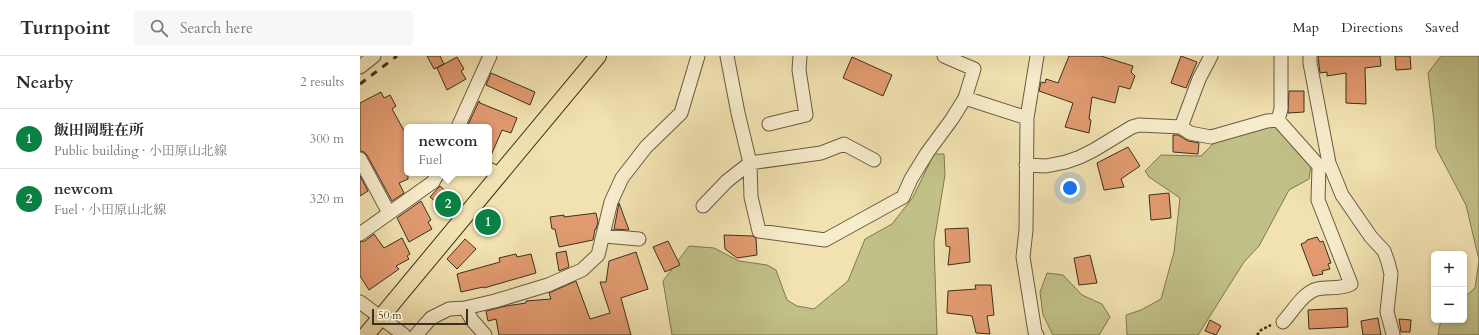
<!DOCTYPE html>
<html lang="en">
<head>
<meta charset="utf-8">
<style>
	:root { --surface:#fff; --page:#f7f7f7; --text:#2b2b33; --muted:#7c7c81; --line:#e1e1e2; --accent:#0b8043 }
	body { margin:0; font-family:Cardo,"Noto Serif JP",serif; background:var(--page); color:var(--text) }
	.controls { position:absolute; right:12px; bottom:12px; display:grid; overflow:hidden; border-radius:6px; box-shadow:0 2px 6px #0003 }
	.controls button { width:36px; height:36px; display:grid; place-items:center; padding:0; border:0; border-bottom:1px solid var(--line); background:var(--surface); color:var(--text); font:20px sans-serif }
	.scale { position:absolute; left:12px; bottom:10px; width:96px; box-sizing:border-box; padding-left:4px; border:2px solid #3b3020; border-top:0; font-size:11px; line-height:14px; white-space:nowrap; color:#3b3020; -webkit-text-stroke:3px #f7eccc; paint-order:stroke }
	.you { position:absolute; left:710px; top:132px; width:14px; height:14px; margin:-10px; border:3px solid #fff; border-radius:50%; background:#1a73e8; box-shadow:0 0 0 6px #1a73e833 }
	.badge { display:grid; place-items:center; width:26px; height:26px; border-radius:50%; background:var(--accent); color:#fff; font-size:13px; font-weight:700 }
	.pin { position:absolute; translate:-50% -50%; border:2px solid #fff; box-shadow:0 1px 4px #0006 }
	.popup { position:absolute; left:44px; top:68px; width:88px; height:52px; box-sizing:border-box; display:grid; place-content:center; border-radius:6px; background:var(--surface); filter:drop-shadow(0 1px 3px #0005); font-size:13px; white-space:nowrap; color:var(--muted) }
	.popup b { font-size:15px; color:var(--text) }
	.popup::after { content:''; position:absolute; left:50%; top:100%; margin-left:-8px; border:8px solid transparent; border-top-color:var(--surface) }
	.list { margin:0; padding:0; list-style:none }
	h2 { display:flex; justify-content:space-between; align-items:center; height:52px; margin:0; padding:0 16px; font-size:17px }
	h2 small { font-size:13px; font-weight:400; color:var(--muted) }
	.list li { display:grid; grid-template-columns:26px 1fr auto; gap:12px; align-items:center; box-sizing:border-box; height:60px; padding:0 16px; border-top:1px solid var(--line) }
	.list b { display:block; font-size:15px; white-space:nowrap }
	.list p { margin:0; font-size:13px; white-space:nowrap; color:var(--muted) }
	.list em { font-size:13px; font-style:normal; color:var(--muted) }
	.icon { flex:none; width:22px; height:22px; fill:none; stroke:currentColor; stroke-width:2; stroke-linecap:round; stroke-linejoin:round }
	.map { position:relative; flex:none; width:1119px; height:279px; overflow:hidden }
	header { display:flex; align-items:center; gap:24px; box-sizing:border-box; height:56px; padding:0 20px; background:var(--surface); border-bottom:1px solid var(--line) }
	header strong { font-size:19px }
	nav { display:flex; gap:22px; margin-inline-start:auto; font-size:14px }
	.search { width:280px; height:36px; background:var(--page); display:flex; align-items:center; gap:10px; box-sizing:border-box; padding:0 14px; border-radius:6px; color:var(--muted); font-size:15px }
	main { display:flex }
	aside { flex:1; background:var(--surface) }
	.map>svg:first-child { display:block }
	.green { fill:#c1c187; stroke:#7e7854 }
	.building { fill:#e29b70; stroke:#3b3020 }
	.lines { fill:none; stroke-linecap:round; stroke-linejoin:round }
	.minor-casing { stroke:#695c44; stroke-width:15 }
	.major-casing { stroke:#3b3020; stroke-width:18 }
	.path { stroke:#3b3020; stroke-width:2.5; stroke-dasharray:3 2; stroke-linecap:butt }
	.minor { stroke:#f7eccc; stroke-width:13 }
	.major { stroke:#f2e2b1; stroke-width:16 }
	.rail { stroke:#3b3020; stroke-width:3; stroke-dasharray:7 7; stroke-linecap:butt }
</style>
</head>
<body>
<header>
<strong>Turnpoint</strong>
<div class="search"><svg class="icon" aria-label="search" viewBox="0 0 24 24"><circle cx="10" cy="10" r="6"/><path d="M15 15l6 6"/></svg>Search here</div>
<nav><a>Map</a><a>Directions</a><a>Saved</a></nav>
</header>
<main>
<aside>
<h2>Nearby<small>2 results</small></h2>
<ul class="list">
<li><span class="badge">1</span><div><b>飯田岡駐在所</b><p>Public building · 小田原山北線</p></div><em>300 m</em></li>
<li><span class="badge">2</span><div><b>newcom</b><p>Fuel · 小田原山北線</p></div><em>320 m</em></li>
</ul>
</aside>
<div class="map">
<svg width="1119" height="279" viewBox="0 0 1119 279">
	<rect width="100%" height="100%" fill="#f2e2b1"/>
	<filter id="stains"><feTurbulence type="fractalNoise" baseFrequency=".005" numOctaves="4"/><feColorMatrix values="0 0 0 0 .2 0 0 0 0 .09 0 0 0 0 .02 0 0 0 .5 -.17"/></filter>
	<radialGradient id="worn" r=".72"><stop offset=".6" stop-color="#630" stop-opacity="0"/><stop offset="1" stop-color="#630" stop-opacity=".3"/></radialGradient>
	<path class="green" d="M1081,0H1119V279H1078L1081,264H1104V242L1115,232L1119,204L1106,149L1076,92L1074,65L1068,17Z
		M915,64L951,109L949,123L929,134L899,190L884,206L838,279H767L766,259L781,254L801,243L814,196L820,142L789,121L785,115L801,99L841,100L854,87Z
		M574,98H584L585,119L574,186L577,279H312L303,225L329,190L354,192L379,205L407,209L416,214L427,244L437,250L454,253L488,225L505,183L532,168L553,141Z
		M687,217L703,219L722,239L742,248L750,261L739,279H693L683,259L680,236Z"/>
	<path class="building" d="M67,0H80L84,8L74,13Z
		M709,0H741L773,10L771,16L775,20L770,33L759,30L755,47L732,41L729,63L731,64L729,77L705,71L713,47L679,35L681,26L685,27L686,23L698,27Z
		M821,0L837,6L826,32L811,27Z
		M958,0H1020L1021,10L1005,12L1006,48L986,47V17L967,20V16L960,17Z
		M1035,0H1050L1051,13L1036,14Z
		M97,1L104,13L101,15L106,23L87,34L77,12Z
		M492,1L532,19L523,40L483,22Z
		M131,17L175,36L170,49L126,29Z
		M929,35H944V56L928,57Z
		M21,36L24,42L30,39L36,50L32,53L47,80L48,123L39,127L44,137L32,145L7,99L4,96L0,95V47Z
		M119,45L120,47L157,62L151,77L142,74L129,104V71H107Z
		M813,79H818L828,85L839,87L838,98L813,96Z
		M768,91L780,110L761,123L764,131L744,134L737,107Z
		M0,120L8,135L0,140Z
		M80,130L98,146L89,157L70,141Z
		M809,137L811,162L791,164L789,139Z
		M61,145L71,164L68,166L72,173L49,186L37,162Z
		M259,147L269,174L254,173Z
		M127,155L139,165L128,178L117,167Z
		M236,157L238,166L236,173H235L233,184L199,191L195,173H192L190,161L204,159V161Z
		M608,172L610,206L588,209L590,191L586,190L585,173Z
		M14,178L24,192L42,182L50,198L47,200L49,203L36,210L39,213L9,234L0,220V186L5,185Z
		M364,179L393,180L396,182L397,199L377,202L365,193Z
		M957,181L960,186L963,185L971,207L968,208L970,213L962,215L963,218L953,220L941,188L946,186L947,184Z
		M105,183L116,193L97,213L87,203Z
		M308,185L320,209L305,216L293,191Z
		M206,195L209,211L199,215L196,197Z
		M276,196L288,233L261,242L271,279H139L136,263L128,265L126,255L146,250L166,247V245L191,243L189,237L216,225L230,263L250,257L240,226H246L249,205Z
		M156,198L157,201L171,198L176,217L124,232L123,231L101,236L97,218L140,206L139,202Z
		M730,199L737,227L719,229L714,202Z
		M615,229H631L634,259L627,260L630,278L616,277L612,260L587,257L588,235L616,233Z
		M987,252L988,271L949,273L948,254Z
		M1018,262L1021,279H1003L1001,265Z
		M1039,263L1051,264L1050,276H1041Z
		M850,264L861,270L856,279L845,275Z"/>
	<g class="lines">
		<defs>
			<path id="minor" d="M367,0L378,57L390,107L391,141L399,175L465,184L543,141L551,123L567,97L592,63L605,42L614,13L584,0
				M921,0V53L918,64L959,110L958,144L991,228C980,234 968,230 957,233C943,237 933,255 923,266
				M950,0V7L969,107L982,139L1011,181L1024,195L1028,206L1031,218L1027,256L1033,278
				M0,11L14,0
				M605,42L667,62
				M409,68L446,59L439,14L440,0
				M98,71L130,0
				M821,71L839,23L851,0
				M0,103L29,157
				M666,109L686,110L706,106L720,101L734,94L772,71L779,69L821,71L830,77L851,81L907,65L918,64
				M129,113L139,118
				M343,150L367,125L390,107L461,97L484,88L514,104
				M0,178L73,126L78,117
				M244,180L279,183
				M0,246L44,279
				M105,252L112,264L125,279
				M56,279L71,262L89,253L105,252L135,245L188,229L222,214L238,199L251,146L262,122L286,91L321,57L338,0
				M677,279L675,276L663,201L666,174L667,62L677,0"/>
			<path id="major" d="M6,279L238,0"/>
		</defs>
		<use href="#minor" class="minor-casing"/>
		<use href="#major" class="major-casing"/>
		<path class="path" d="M897,279L901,274L911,269"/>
		<use href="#minor" class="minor"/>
		<use href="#major" class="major"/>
		<path class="rail" d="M0,28L37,0"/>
	</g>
	<rect width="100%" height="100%" filter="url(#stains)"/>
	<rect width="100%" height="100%" fill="url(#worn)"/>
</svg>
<div class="controls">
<button>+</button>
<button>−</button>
</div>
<div class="scale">50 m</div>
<div class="you"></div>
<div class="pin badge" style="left:128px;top:166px">1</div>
<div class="pin badge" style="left:88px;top:148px">2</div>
<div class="popup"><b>newcom</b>Fuel</div>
</div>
</main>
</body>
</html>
